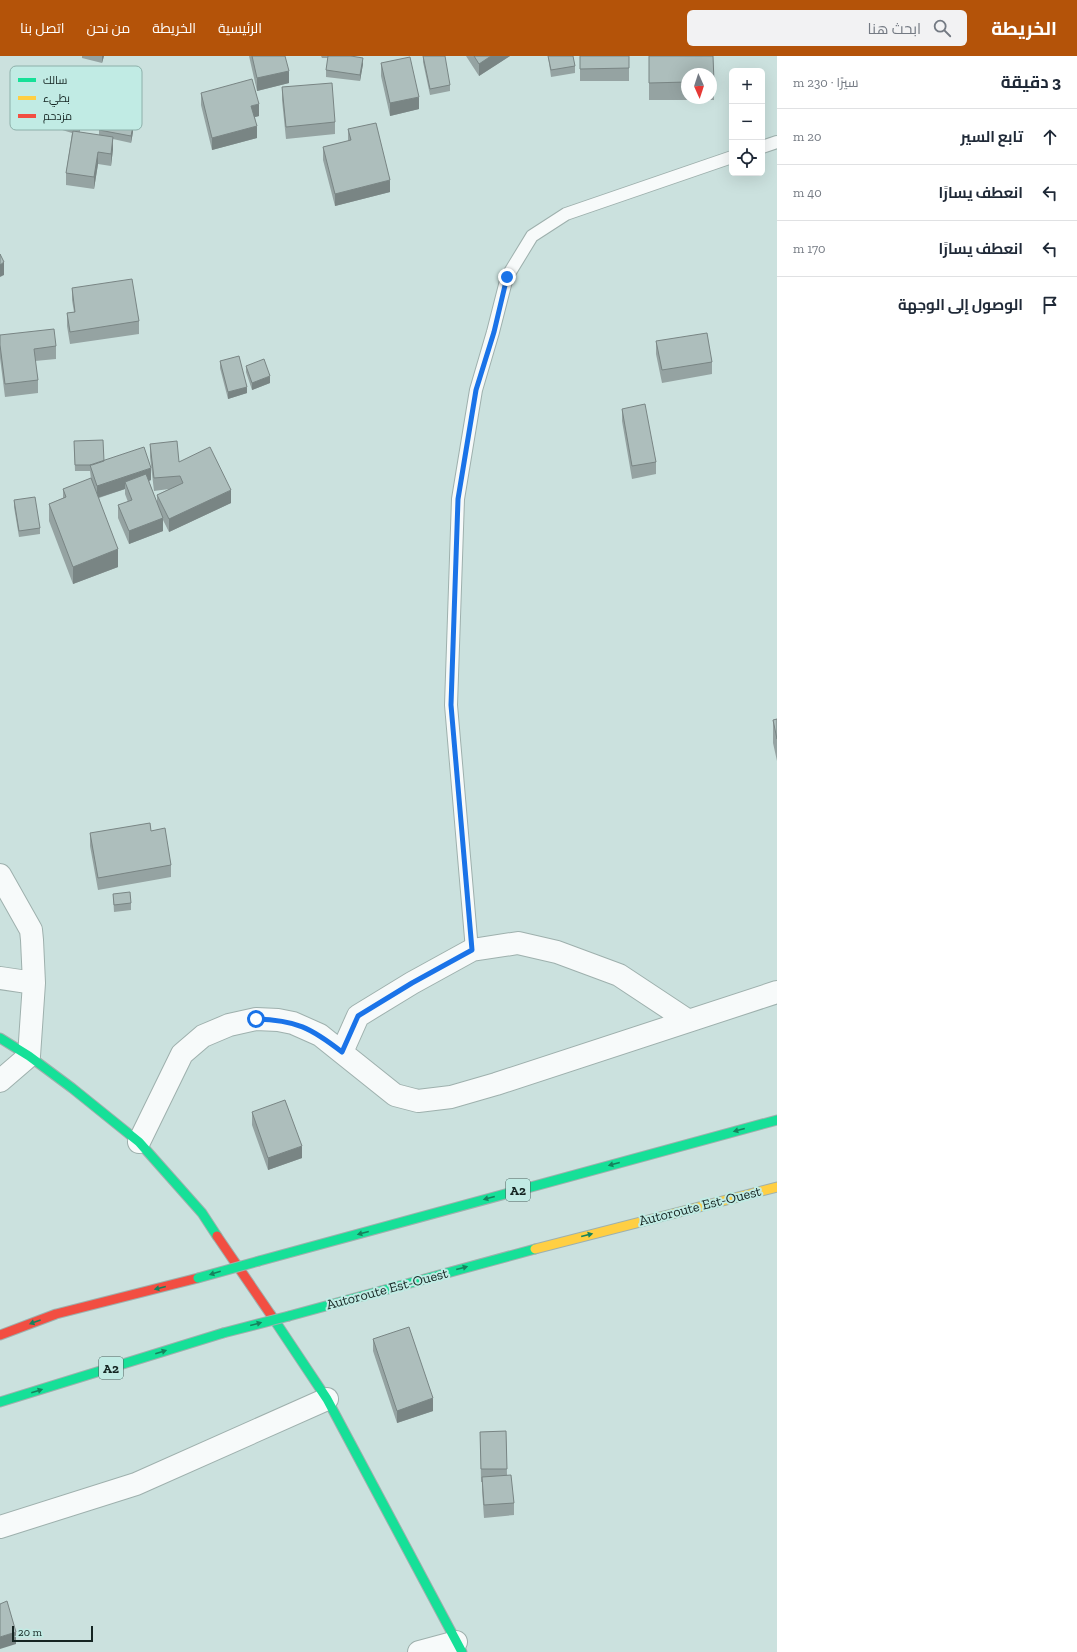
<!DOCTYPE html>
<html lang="ar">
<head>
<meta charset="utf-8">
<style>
  body { margin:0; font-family:"Zilla Slab",Cairo,serif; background:#f2f2f3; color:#1f2937; direction:rtl }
  .controls { position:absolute; right:12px; top:12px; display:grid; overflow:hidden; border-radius:6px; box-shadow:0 4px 16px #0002 }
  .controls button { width:36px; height:36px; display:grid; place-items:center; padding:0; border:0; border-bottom:1px solid #e0e1e3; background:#fff; color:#1f2937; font:20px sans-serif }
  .compass { position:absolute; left:681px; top:12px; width:36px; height:36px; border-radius:50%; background:#fff; box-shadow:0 4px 16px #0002; rotate:177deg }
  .scale { position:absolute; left:12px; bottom:10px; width:81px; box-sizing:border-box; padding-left:4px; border:2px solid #152522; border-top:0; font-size:11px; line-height:14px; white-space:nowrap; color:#152522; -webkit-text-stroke:3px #c1ebe4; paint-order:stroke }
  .stop { position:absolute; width:12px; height:12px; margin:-9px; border:3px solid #1a73e8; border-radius:50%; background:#fff }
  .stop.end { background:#1a73e8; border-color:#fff; box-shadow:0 1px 4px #0008 }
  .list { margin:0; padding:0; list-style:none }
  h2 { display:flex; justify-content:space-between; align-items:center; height:52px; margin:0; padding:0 16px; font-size:17px }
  h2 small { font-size:13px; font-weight:400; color:#747a83 }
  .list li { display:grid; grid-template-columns:26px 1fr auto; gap:12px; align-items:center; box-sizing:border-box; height:56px; padding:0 16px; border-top:1px solid #e0e1e3 }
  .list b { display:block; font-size:15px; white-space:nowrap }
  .list em { font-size:13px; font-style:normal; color:#747a83 }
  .icon { flex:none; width:22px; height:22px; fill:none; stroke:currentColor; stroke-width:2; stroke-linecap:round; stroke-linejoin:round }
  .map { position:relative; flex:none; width:777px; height:1596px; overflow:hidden; direction:ltr }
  header { display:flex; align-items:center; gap:24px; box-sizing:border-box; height:56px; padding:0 20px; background:#b45309; color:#fff }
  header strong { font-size:19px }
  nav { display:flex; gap:22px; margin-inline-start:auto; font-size:14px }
  .search { width:280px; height:36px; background:#f2f2f3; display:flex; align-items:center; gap:10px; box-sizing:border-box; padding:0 14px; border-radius:6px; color:#747a83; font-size:15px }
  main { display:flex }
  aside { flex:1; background:#fff }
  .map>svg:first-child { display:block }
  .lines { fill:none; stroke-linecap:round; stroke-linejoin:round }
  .lane-casing { stroke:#9eb0ad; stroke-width:14 }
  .street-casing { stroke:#9eb0ad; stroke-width:24 }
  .fast-casing { stroke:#9eb0ad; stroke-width:11 }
  .slow-casing { stroke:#9eb0ad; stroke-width:11 }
  .jam-casing { stroke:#9eb0ad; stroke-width:11 }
  .lane { stroke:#f7fafa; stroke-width:12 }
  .street { stroke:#f7fafa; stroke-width:22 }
  .fast { stroke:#16e098; stroke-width:9 }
  .slow { stroke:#ffcf43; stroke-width:9 }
  .jam { stroke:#f24e42; stroke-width:9 }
  .fast-bridge-casing { stroke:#9eb0ad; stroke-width:11; stroke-linecap:butt }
  .fast-bridge { stroke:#16e098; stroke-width:9 }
  .wall { fill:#95a3a2; fill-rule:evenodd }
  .shaded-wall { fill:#798584 }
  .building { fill:#adbebc; stroke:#798584 }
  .oneway { fill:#16825d }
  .route { stroke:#1a73e8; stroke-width:5 }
  .labels { text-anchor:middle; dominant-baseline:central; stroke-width:4; stroke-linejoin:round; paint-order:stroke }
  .shield { fill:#c1ebe4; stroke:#49605c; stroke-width:1 }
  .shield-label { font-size:13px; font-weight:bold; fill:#152522 }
  .street-label { font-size:14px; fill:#152522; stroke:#c1ebe4 }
  .key { fill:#c1ebe4; stroke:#8db0aa; stroke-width:1 }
  .key-label { font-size:11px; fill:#152522 }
</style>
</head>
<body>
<header>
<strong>الخريطة</strong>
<div class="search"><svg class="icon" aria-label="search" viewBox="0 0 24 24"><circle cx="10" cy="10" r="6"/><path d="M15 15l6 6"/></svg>ابحث هنا</div>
<nav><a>الرئيسية</a><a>الخريطة</a><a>من نحن</a><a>اتصل بنا</a></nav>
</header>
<main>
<aside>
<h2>3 دقيقة<small>سيرًا · 230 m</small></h2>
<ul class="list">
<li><svg class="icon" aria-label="ahead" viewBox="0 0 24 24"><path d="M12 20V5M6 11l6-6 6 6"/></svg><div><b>تابع السير</b></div><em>20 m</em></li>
<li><svg class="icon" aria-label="left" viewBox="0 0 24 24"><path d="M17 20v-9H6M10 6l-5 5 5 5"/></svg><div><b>انعطف يسارًا</b></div><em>40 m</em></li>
<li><svg class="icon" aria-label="left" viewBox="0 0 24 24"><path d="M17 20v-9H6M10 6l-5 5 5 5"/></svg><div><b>انعطف يسارًا</b></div><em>170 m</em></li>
<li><svg class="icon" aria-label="arrive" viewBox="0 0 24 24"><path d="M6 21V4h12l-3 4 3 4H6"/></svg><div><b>الوصول إلى الوجهة</b></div></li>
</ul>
</aside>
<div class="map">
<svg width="777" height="1596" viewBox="0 0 777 1596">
  <rect width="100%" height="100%" fill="#cbe1de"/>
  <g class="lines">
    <g class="lane-casing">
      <path id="lane" d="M762 91 777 86
        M472 894 451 649 458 443 476 334 493 276 507 221 532 180 566 158 732 101"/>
    </g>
    <g class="street-casing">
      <path id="street" d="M0 819 31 874 32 884 34 927 29 1000 0 1025
        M0 922 34 927
        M342 996 358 960 412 927 472 894 518 887 557 896 619 919 687 964
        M139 1086 182 998 203 980 229 969 256 963 278 964 293 967 320 979 395 1039 418 1045 451 1041 496 1028 777 936
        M0 1471 136 1428 327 1343
        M419 1596 456 1586"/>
    </g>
    <g class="fast-casing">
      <path id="fast" d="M0 982 29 1000 72 1032 139 1086 202 1157 217 1180
        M259 1205 777 1064
        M271 1259 327 1343 462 1596
        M289 1260 535 1193
        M0 1346 223 1277"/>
    </g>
    <g class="slow-casing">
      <path id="slow" d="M535 1193 777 1131"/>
    </g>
    <g class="jam-casing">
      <path id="jam" d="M217 1180 271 1259
        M0 1279 56 1258 198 1222"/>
    </g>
    <use href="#lane" class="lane"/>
    <use href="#street" class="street"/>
    <use href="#fast" class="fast"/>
    <use href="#slow" class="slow"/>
    <use href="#jam" class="jam"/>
    <g class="fast-bridge-casing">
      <path id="fast-bridge" d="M198 1222 259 1205
        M223 1277 289 1260"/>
    </g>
    <use href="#fast-bridge" class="fast-bridge"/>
  </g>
  <path class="wall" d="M82 0H104L102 7 82 2Z
    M249 0H285L289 27 257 35Z
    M321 0H351L363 8 360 25 326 21V14L328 2H322Z
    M423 0 450 29V35L430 39 423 6Z
    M466 0H510L479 20Z
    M548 0H573L575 10V17L551 21Z
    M580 0H629V25H580Z
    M649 0H713L714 44H649ZM687 18H711V42H687Z
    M381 7 419 53 390 60 381 20Z
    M282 31 335 66V78L286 83 282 44Z
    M201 37 259 60 255 61 257 82 212 94 201 49Z
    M89 43 84 63 82 62V65L79 76 99 79V74L101 65H99V59L128 52 123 67 133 76 131 87 113 83V93L111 110 98 108 94 133 66 129V117L72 77 59 73V67L65 54V51Z
    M348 73 390 136 335 150 323 104V91L348 85Z
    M72 232 139 265V278L70 288 67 270V257L74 256 72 244Z
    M0 279 56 290V303L35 305 38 324V337L5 341 0 302Z
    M656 285 712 306V318L662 327 656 298Z
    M220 305 247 337 228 343 220 312Z
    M246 310 270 327 252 334 246 316Z
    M622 353 656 406V418L632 423 622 365Z
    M74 385 104 405 151 424 149 425 157 447V439L169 433 154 435 150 401V388L179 406 231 447 169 476 163 464V475L129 488 118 462V449L128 446 125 438V433L99 442 118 511 73 528 49 465V448L63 442V433L91 423 90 415H75Z
    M14 444 40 472V478L19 481 14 451Z
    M777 663V705L773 687V664Z
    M151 775 171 809V821L98 834 90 790V777Z
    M113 838 131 847V854L114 856Z
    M252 1056 302 1102 268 1114 252 1069Z
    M373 1283 433 1355 397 1367 373 1295Z
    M506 1375 507 1419 514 1447V1459L484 1462 482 1434V1426H481L480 1376Z"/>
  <path class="shaded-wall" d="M102 0H104L102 7Z
    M491 0H510L479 20V8Z
    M363 2V8L360 25V19Z
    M289 15V27L257 35V22Z
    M89 37V43L84 63V56Z
    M419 41V53L390 60V47Z
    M128 46V52L122 72V66Z
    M259 48V60L251 62V50Z
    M82 59V65L79 78V72Z
    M133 70V76L131 87V80Z
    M257 70V82L212 94V82Z
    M113 81V93L111 110V98Z
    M98 96V108L94 133V121Z
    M390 124V136L335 150V138Z
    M4 206V219L0 221V209Z
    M270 320V327L252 334V327Z
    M247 331V337L228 343V336Z
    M151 412V424L128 432 125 426V433L97 442V430Z
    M231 434V447L169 476V463Z
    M163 462V475L129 488V475Z
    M118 493V511L73 528V511Z
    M302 1090V1102L268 1114V1102Z
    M433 1342V1355L397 1367V1355Z
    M16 1576V1588L0 1593V1581Z"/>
  <path class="building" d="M252 0H285L289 15 257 22Z
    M328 0H351L363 2 360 19 326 14Z
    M423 0H445L450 29 430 33Z
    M474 0H491L479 8Z
    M548 0H573L575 10 551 14Z
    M580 0H629V12L580 13Z
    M649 0H713L714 26H711V18H687V26L649 27Z
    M410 1 419 41 390 47 381 7Z
    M252 23 259 48 251 50 257 70 212 82 201 37Z
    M332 27 335 66 286 71 282 31Z
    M101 63 133 70 131 80 99 74Z
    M376 67 390 124 335 138 323 91 351 84 348 73Z
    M73 75 113 81 111 98 98 96 94 121 66 117Z
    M0 198 4 206 0 209Z
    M132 223 139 265 70 276 67 257 75 256 72 232Z
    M54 273 56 290 34 293 38 324 5 328 0 289V279Z
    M707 277 712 306 662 314 656 285Z
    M239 300 247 331 228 336 220 305Z
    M264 303 270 320 252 327 246 310Z
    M645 348 656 406 632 410 622 353Z
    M103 384 104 405 92 409H75L74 385Z
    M177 385 179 406 210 391 231 434 169 463 157 439 183 427 180 420 154 422 150 388Z
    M144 391 151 412 97 430 90 409Z
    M146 418 163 462 129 475 118 449 132 444 125 426Z
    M91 422 118 493 73 511 49 448 66 441 63 433Z
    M35 441 40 472 19 475 14 444Z
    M777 663V683L773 664Z
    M150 767 151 775 165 772 171 809 98 822 90 777Z
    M130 836 131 847 114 849 113 838Z
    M285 1044 302 1090 268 1102 252 1056Z
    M409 1271 433 1342 397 1355 373 1283Z
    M506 1375 507 1413H481L480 1376Z
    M511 1419 514 1447 484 1449 482 1421Z
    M7 1545 16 1576 0 1581V1548Z"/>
  <defs><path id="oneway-solid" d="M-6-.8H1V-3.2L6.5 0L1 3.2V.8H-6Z"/></defs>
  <g class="oneway">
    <use href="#oneway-solid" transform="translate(739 1074) rotate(165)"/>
    <use href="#oneway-solid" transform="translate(614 1108) rotate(165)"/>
    <use href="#oneway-solid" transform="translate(489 1142) rotate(165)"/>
    <use href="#oneway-solid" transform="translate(363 1177) rotate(165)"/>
    <use href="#oneway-solid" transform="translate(587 1179) rotate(-14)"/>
    <use href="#oneway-solid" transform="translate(462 1212) rotate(-15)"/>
    <use href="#oneway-solid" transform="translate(215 1217) rotate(163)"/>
    <use href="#oneway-solid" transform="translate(160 1232) rotate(166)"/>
    <use href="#oneway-solid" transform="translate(35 1266) rotate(160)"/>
    <use href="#oneway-solid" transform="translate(256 1268) rotate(-15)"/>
    <use href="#oneway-solid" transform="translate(161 1296) rotate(-17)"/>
    <use href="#oneway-solid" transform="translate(37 1335) rotate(-17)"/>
  </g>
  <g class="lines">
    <path class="route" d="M256 963C296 964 311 972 342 996L358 960 412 927 472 894 451 649 458 443 476 334 494 276 507 221"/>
  </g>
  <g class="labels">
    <g class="shield">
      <rect x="506" y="1123" width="24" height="22" rx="3"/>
      <rect x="99" y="1301" width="24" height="22" rx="3"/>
    </g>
    <g class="shield-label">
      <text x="518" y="1134">A2</text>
      <text x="111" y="1312">A2</text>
    </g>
    <g class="street-label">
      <text transform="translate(700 1150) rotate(-14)">Autoroute Est-Ouest</text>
      <text transform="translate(387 1233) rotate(-15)">Autoroute Est-Ouest</text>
    </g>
  </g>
  <rect x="10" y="10" width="132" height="64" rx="6" class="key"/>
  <rect x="18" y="22" width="18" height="4" fill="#16e098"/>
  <rect x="18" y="40" width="18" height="4" fill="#ffcf43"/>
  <rect x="18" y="58" width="18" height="4" fill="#f24e42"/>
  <g class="key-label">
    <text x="43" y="28">سالك</text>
    <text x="43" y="46">بطيء</text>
    <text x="43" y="64">مزدحم</text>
  </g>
</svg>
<div class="controls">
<button>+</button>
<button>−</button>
<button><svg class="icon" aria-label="locate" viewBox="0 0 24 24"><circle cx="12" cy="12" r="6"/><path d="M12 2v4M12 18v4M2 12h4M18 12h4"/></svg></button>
</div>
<svg class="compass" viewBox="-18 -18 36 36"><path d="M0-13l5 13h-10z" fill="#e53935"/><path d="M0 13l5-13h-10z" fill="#747a83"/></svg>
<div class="scale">20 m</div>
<div class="stop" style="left:256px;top:963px"></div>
<div class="stop end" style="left:507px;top:221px"></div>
</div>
</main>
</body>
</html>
